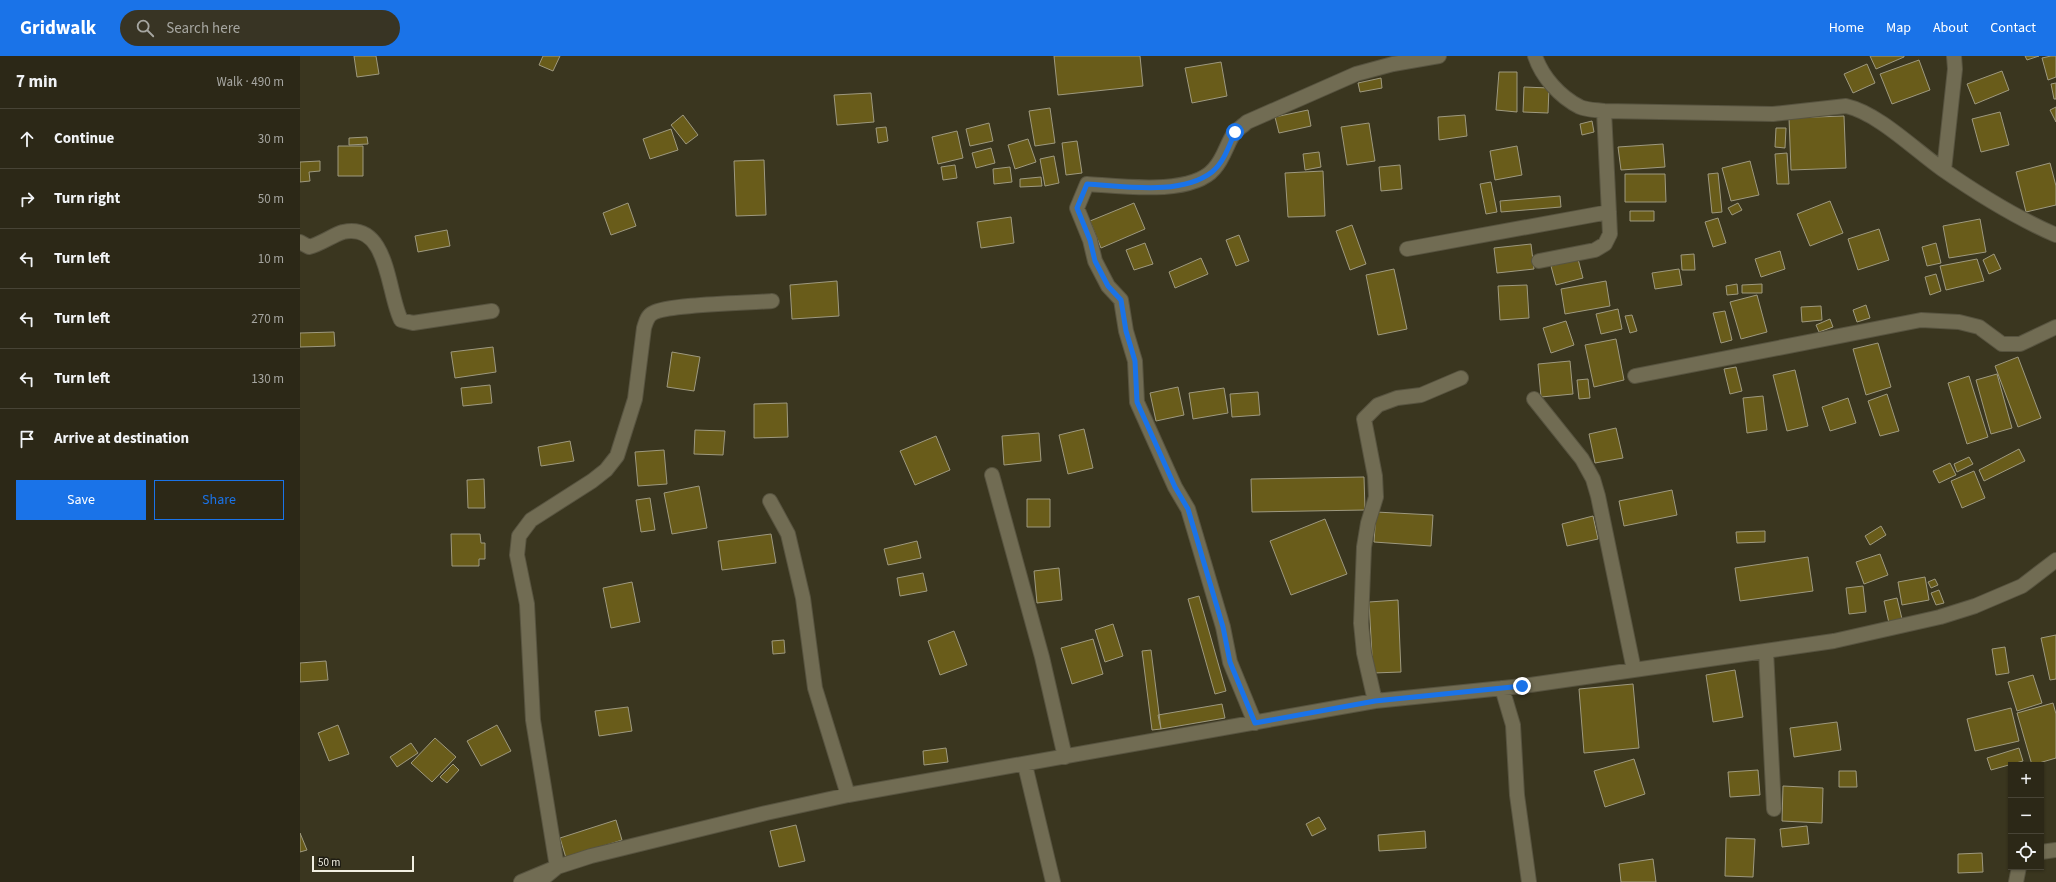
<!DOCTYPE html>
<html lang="en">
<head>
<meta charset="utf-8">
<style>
  body { margin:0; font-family:"Source Sans 3",sans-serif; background:#383424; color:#f1f3f6 }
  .controls { position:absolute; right:12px; bottom:12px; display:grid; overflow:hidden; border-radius:0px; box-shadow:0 1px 3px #0004 }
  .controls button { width:36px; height:36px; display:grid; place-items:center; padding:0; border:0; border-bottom:1px solid #484436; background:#2c2817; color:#f1f3f6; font:20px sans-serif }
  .scale { position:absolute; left:12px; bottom:10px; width:102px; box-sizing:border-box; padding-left:4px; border:2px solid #f1efe1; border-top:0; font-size:11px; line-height:14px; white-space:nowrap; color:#f1efe1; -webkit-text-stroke:3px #1f1d13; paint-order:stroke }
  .stop { position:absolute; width:12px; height:12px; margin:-9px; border:3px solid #1a73e8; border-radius:50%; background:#fff }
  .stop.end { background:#1a73e8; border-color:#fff; box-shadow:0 1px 4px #0008 }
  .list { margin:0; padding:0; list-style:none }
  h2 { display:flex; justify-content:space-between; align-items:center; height:52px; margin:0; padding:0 16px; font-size:17px }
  h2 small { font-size:13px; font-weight:400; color:#a6a6a1 }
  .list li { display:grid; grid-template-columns:26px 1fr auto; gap:12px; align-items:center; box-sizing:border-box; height:60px; padding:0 16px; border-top:1px solid #484436 }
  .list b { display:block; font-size:15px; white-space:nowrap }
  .list em { font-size:13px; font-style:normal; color:#a6a6a1 }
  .actions { display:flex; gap:8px; padding:12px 16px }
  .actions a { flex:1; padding:9px 0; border:1px solid #1a73e8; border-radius:0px; text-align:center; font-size:14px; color:#1a73e8 }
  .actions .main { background:#1a73e8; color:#fff }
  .icon { flex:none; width:22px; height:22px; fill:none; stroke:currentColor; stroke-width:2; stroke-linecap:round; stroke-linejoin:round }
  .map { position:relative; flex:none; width:1756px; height:826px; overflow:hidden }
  header { display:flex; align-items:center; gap:24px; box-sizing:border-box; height:56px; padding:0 20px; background:#1a73e8; color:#fff }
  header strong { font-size:19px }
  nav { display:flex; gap:22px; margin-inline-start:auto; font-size:14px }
  .search { width:280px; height:36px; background:#383424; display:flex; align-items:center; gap:10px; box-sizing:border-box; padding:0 14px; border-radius:22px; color:#a6a6a1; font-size:15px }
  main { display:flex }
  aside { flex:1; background:#2c2817 }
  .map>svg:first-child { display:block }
  .building { fill:#695c1a; stroke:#9e997f }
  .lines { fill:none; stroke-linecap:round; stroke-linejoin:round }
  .minor-casing { stroke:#585440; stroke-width:16 }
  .minor { stroke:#716c53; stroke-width:14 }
  .route { stroke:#1a73e8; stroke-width:5 }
</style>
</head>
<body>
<header>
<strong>Gridwalk</strong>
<div class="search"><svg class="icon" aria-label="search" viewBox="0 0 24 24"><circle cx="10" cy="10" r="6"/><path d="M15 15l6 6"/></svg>Search here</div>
<nav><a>Home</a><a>Map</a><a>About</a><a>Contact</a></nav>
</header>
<main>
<aside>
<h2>7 min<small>Walk · 490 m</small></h2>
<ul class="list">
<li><svg class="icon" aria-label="ahead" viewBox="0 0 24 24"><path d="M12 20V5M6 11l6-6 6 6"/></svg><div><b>Continue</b></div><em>30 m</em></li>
<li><svg class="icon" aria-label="right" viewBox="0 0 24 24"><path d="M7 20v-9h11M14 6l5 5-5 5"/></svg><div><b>Turn right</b></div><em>50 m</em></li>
<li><svg class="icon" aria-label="left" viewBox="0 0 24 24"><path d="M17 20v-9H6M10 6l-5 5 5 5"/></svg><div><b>Turn left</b></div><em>10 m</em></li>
<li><svg class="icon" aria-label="left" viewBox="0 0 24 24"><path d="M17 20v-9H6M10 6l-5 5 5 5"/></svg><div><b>Turn left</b></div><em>270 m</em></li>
<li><svg class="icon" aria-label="left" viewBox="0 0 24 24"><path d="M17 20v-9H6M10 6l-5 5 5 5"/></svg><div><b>Turn left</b></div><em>130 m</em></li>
<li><svg class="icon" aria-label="arrive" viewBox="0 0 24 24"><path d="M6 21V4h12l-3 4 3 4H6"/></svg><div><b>Arrive at destination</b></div></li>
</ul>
<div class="actions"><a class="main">Save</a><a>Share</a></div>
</aside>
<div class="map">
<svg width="1756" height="826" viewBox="0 0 1756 826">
  <rect width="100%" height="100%" fill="#3a361f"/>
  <path class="building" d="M54 0H76L79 18 57 21Z
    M243 0H260L253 15 239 9Z
    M754 0H840L843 30 758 39Z
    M1570 0H1604V1L1576 13Z
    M1725 0H1739L1727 4Z
    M1751 0H1756V21L1748 24 1742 2Z
    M1619 4 1630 34 1592 48 1580 18Z
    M921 6 927 40 892 47 885 12Z
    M1567 8 1575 27 1553 37 1544 18Z
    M1702 15 1709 34 1675 48 1667 28Z
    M1199 16H1217V56L1196 54Z
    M1081 22 1082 32 1060 36 1058 27Z
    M1756 27V43H1754L1751 28Z
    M1224 31 1249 32 1248 57 1223 56Z
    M571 37 574 66 537 69 534 39Z
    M1756 51V66L1750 54Z
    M750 52 755 87 735 90 729 55Z
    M1008 54 1011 70 979 77 975 61Z
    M1700 56 1709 89 1681 96 1672 63Z
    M383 59 398 79 386 88 371 69Z
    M1165 59 1167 80 1139 84 1138 61Z
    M1544 60 1546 112 1491 114 1489 62Z
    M1292 65 1294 76 1282 79 1280 68Z
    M689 67 693 85 670 90 666 73Z
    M1069 67 1075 105 1047 109 1041 71Z
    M586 71 588 85 578 87 576 72Z
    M1476 72H1486L1485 92 1475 91Z
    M371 73 378 94 350 103 343 83Z
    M657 75 663 102 638 108 632 81Z
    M67 81 68 88 49 89V82Z
    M728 83 736 106 715 113 708 89Z
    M777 85 782 117 766 119 762 87Z
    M1363 88 1365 111 1321 114 1318 91Z
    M38 90H63V120H38Z
    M1217 90 1222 119 1195 124 1190 95Z
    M691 92 695 107 676 112 672 97Z
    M1019 96 1021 111 1005 114 1003 98Z
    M1487 97 1489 128H1477L1475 98Z
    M754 100 759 127 745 130 740 103Z
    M464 104 466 159 436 160 434 105Z
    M20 105V115L9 116 10 125 0 126V106Z
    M1450 105 1459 139 1431 145 1422 112Z
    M1750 107 1756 130V149L1726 156 1716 116Z
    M655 109 657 122 643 124 641 111Z
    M1100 109 1102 133 1081 135 1079 111Z
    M710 111 712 126 694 128 693 113Z
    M1023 115 1025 160 988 161 985 117Z
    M1418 117 1422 156 1412 157 1408 118Z
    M1325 118H1365L1366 146H1325Z
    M741 121 742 130 720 131V123Z
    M1191 126 1197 156 1186 158 1180 128Z
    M1260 140 1261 151 1201 156 1200 145Z
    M1530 145 1543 177 1510 190 1497 158Z
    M328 147 336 170 311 179 303 157Z
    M834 147 845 173 801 192 790 165Z
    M1438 147 1442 154 1432 159 1428 152Z
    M1330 155H1354V165H1330Z
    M711 161 714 187 681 192 677 166Z
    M1418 162 1426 187 1413 191 1405 166Z
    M1680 163 1686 196 1649 202 1643 170Z
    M1052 169 1066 208 1050 214 1036 175Z
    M1579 173 1589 204 1558 214 1548 183Z
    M147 174 150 190 118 196 115 180Z
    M939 179 949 205 936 210 926 184Z
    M845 187 853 208 834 214 826 194Z
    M1636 187 1641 207 1627 210 1622 191Z
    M1231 188 1234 213 1197 217 1194 192Z
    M1480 195 1485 213 1461 221 1455 203Z
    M1394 198 1395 214H1382L1381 199Z
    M1694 198 1701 213 1689 218 1683 204Z
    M901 202 908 218 875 232 869 216Z
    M1278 203 1283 222 1256 229 1251 210Z
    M1677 203 1684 225 1646 234 1640 210Z
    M1094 213 1107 273 1078 279 1066 219Z
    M1379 213 1382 229 1355 233 1352 217Z
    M1636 218 1641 235 1630 239 1625 221Z
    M537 225 539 260 492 263 490 229Z
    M1306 225 1310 250 1265 258 1261 233Z
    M1437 228 1438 238 1427 239 1426 230Z
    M1462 228V237H1442V229Z
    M1227 229 1229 262 1200 264 1198 230Z
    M1457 239 1467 276 1441 283 1430 246Z
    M1566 249 1570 262 1557 266 1553 254Z
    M1521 250 1522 264 1502 266 1501 251Z
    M1318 253 1322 273 1301 278 1296 258Z
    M1425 255 1432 284 1421 287 1413 257Z
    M1332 259 1337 275 1330 277 1325 260Z
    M1530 263 1533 271 1519 276 1516 269Z
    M1266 265 1274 289 1251 297 1243 272Z
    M34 276 35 290 0 291V277Z
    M1316 283 1324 324 1294 331 1285 289Z
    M1578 287 1591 331 1566 339 1553 293Z
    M193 291 196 316 155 322 151 296Z
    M372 296 400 301 394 335 367 331Z
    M1718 301 1741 362 1718 371 1695 310Z
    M1270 305 1273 338 1241 341 1238 308Z
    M1436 311 1442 335 1430 338 1424 313Z
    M1495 314 1508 370 1487 375 1473 319Z
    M1697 318 1712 372 1691 378 1676 324Z
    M1669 320 1688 381 1667 388 1648 327Z
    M1288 323 1290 342 1279 343 1277 324Z
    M190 329 192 347 163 350 161 332Z
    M878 331 884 359 856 365 850 337Z
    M924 332 928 357 893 363 889 337Z
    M958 336 960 359 932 361 930 338Z
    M1587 338 1599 375 1580 380 1568 345Z
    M1463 340 1467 374 1447 377 1443 342Z
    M1548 342 1556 367 1530 375 1522 351Z
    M487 347 488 381 454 382V348Z
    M1316 372 1323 402 1295 407 1289 378Z
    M784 373 793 412 768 418 759 379Z
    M395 374 425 375 423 399 394 398Z
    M739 377 741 405 704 409 702 380Z
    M636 380 650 414 615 429 600 395Z
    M270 385 274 405 241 410 238 391Z
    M1719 393 1725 405 1684 425 1679 414Z
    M364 394 367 428 338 430 335 396Z
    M1669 401 1673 408 1657 416 1654 408Z
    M1650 407 1656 419 1639 427 1633 415Z
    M1674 415 1685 442 1662 452 1651 425Z
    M1064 421 1065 454 952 456 951 423Z
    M184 423 185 452H168L167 424Z
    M399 430 407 472 372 478 364 437Z
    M1372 434 1377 459 1324 470 1319 445Z
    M350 442 355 474 341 476 336 444Z
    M727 443H750V471H727Z
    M1076 456 1133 459 1131 490 1074 486Z
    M1293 460 1298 483 1267 490 1262 468Z
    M1025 463 1047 518 991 539 970 485Z
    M1581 470 1586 479 1570 489 1565 480Z
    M1465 475V486L1437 487 1436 476Z
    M151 478H180L181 487H185V503H179V510H152Z
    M471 478 476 507 422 514 418 485Z
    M617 485 621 502 588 509 584 493Z
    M1580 498 1588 519 1564 528 1556 506Z
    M1508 501 1513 535 1440 545 1435 512Z
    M759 512 762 544 737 547 734 515Z
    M623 517 627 535 600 540 597 522Z
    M1625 521 1629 544 1602 549 1598 526Z
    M1635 523 1638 529 1631 532 1628 526Z
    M332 526 340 566 311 572 303 532Z
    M1563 530 1566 556 1549 558 1546 532Z
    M1639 534 1644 547 1636 549 1631 537Z
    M899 540 926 635 915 638 888 543Z
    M1597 542 1602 563 1589 567 1584 545Z
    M1098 544 1101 616 1073 617 1069 546Z
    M813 568 823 600 805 606 795 574Z
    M654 575 667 609 640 619 628 585Z
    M1756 579V623L1750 624 1741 582Z
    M793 583 803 618 772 628 761 592Z
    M484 584 485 597 473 598 472 585Z
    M1705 591 1709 617 1696 619 1692 593Z
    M851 594 861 673 852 674 842 595Z
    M26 605 28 624 0 626V607Z
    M1435 614 1443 661 1413 666 1406 619Z
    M1733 619 1742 647 1717 655 1708 626Z
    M1333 628 1339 692 1284 697 1279 633Z
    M1753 647 1756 658V702L1732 709 1717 657Z
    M922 648 925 662 861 673 858 659Z
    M328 651 332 675 299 680 295 655Z
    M1711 652 1719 685 1675 695 1667 663Z
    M1537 666 1541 694 1494 701 1490 672Z
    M38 669 49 698 29 705 18 677Z
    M197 669 211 695 181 710 167 685Z
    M135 682 156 701 132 726 111 707Z
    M111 687 118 697 97 711 90 701Z
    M646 692 648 706 624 709 623 695Z
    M1719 692 1723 705 1691 714 1687 702Z
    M1334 703 1345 738 1305 751 1294 715Z
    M153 708 159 714 147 727 140 721Z
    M1458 714 1460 739 1430 741 1428 716Z
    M1539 715H1556L1557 731H1539Z
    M1483 730 1523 732 1522 767 1482 765Z
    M1019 761 1026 773 1012 780 1006 768Z
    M316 764 322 784 266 802 260 782Z
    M496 769 505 805 479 811 470 775Z
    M1507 770 1509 788 1482 791 1480 773Z
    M1125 775 1126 792 1079 795 1078 779Z
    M0 777 7 794 0 796Z
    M1426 782 1455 783 1453 821 1425 820Z
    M1682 797 1683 816 1658 817V798Z
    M1353 803 1356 826H1321L1319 808Z"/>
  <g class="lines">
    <g class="minor-casing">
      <path id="minor" d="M1235 0C1242 21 1260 41 1280 51 1287 54 1297 54 1304 55L1473 58 1546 50C1578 57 1615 94 1642 113 1675 136 1719 163 1756 179
        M1644 114 1655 13 1654 0
        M0 186 9 191C21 188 33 179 43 176 89 166 87 236 101 264L113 267 192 255
        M1107 193 1309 156
        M1239 205 1295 194 1305 188 1310 178 1304 55
        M1335 320 1621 264 1659 266 1679 271 1702 288H1720L1756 271
        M1234 343 1282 403 1293 423 1298 440 1334 614
        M692 419 742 601 765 701
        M470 445 488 478 503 542 515 632 548 739
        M1466 595 1474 753
        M1202 632 1213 669 1217 739 1229 826
        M1075 645 1064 597 1061 567 1064 491 1068 467 1076 441 1075 420 1064 363 1078 349 1097 342 1121 339 1161 322
        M955 667 930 606 923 571 888 453 875 431 837 346 835 305 826 275 821 244 808 230 795 205 790 184 777 152 787 128C820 130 891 140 914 113 925 101 927 86 935 76 938 73 944 69 947 66L1056 18 1093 8 1139 0
        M725 709 753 826
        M1741 796 1756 794
        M221 826 257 811 233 664 227 548 217 499 219 480 231 464 292 425 306 414 317 400 335 343 344 272C346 266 347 260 353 257 368 248 450 247 472 245
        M239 826 257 811 291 800 466 757 548 739 1075 645 1223 630 1534 585 1640 561 1675 550 1722 530 1756 504
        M1716 826 1719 811"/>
    </g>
    <use href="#minor" class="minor"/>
  </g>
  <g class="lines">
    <path class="route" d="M935 76C929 90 924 106 912 116 881 140 824 130 787 128L777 152 790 184 795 205 808 230 821 244 826 275 835 305 837 346 875 431 888 453 923 571 930 606 955 667 1075 645 1222 630"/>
  </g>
</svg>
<div class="controls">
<button>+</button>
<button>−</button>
<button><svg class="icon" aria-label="locate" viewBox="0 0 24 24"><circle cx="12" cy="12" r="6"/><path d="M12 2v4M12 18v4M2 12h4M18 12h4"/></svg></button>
</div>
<div class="scale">50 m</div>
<div class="stop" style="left:935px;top:76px"></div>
<div class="stop end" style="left:1222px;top:630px"></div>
</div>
</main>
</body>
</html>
